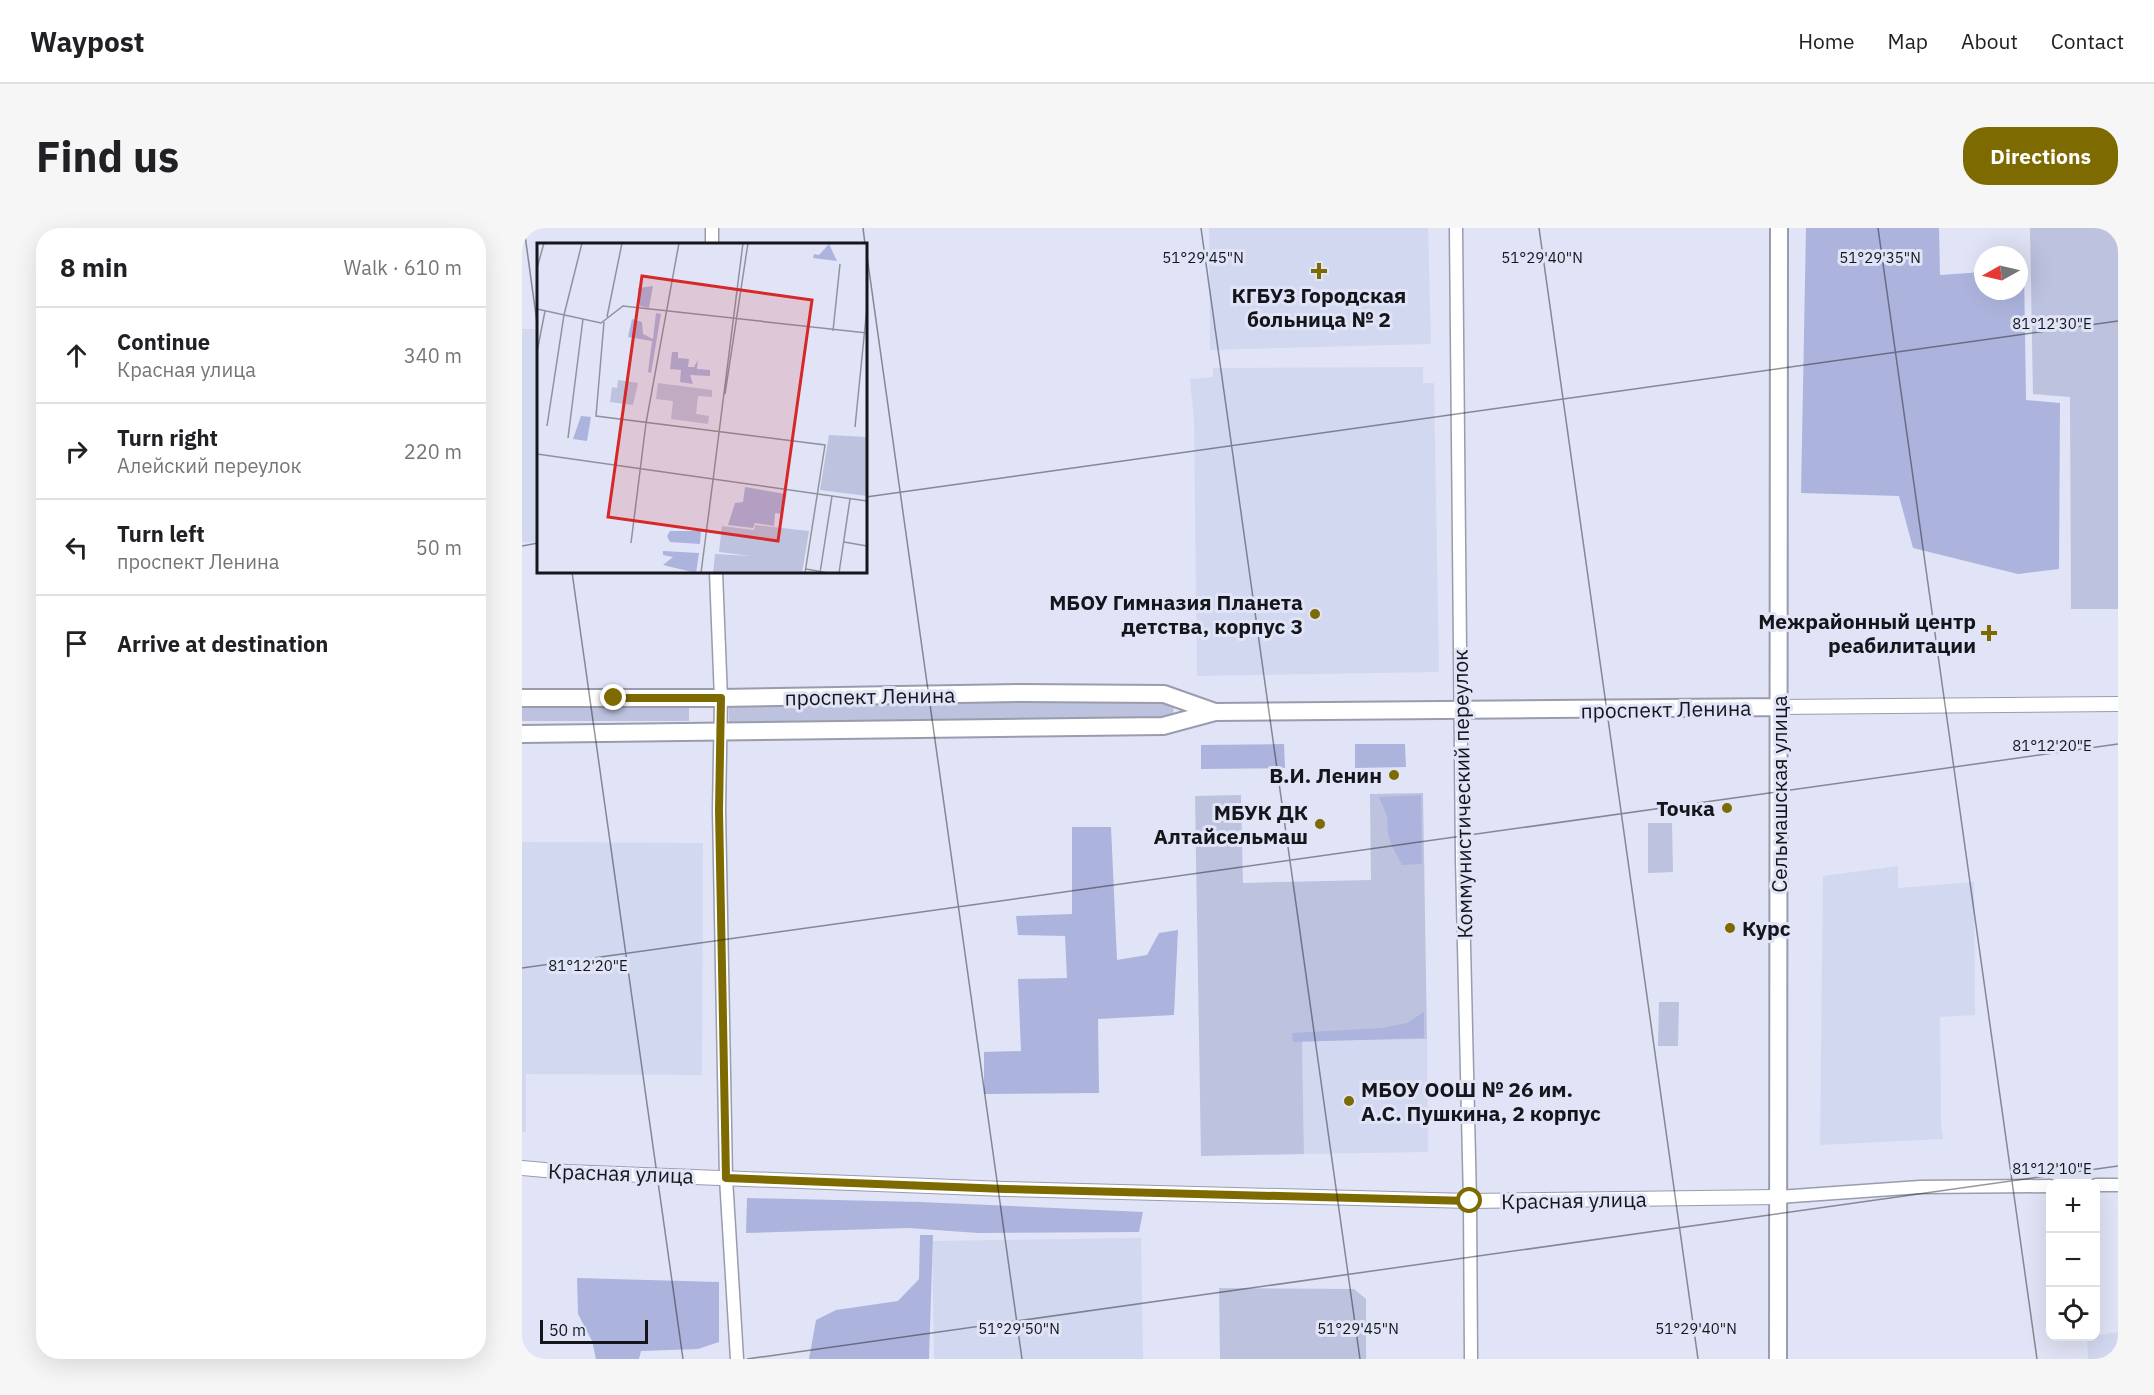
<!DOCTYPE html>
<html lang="en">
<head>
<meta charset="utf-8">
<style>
  body { margin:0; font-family:"IBM Plex Sans",sans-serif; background:#f6f6f6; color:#202124 }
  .controls { position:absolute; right:18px; bottom:18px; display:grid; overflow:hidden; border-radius:12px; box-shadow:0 6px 24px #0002 }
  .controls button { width:54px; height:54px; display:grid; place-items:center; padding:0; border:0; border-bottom:2px solid #e0e0e0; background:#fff; color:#202124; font:30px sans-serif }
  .compass { position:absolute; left:1452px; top:18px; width:54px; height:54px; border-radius:50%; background:#fff; box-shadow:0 6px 24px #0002; rotate:262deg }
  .scale { position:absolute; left:18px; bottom:15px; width:108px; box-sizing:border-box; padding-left:6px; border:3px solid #15161c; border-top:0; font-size:16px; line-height:21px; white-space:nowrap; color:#15161c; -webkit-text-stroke:4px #e0e4f6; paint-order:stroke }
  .stop { position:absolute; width:18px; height:18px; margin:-14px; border:4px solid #7d6a01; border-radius:50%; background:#fff }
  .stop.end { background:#7d6a01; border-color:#fff; box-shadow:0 2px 6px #0008 }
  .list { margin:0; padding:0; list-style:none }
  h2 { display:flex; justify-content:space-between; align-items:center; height:78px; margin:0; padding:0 24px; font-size:26px }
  h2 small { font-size:20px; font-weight:400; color:#757577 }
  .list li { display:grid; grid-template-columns:39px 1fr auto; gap:18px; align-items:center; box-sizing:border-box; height:96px; padding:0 24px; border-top:2px solid #e0e0e0 }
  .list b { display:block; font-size:22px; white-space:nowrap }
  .list p { margin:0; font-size:20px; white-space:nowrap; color:#757577 }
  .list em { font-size:20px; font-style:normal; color:#757577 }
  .icon { flex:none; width:33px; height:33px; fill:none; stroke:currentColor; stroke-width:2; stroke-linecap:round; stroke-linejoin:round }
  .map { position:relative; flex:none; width:1596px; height:1131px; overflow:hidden; border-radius:24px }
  header { display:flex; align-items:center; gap:36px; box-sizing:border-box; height:84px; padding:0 30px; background:#fff; border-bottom:2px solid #e0e0e0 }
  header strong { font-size:28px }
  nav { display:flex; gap:33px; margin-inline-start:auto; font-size:21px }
  .intro { display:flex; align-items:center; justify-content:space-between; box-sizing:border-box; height:144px; padding:0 36px }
  h1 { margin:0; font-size:42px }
  .button { padding:15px 27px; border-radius:24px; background:#7d6a01; color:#fff; font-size:21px; font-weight:700 }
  main { display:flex; gap:36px; padding:0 36px }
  aside { flex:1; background:#fff; border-radius:24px; box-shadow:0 6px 24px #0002 }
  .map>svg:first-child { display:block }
  .built { fill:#d3d8f1 }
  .green { fill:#bdc2de }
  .forest { fill:#acb4dd }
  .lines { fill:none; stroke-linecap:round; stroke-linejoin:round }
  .minor-casing { stroke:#999cad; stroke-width:15 }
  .tertiary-casing { stroke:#999cad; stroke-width:16 }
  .secondary-casing { stroke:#999cad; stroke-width:20 }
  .minor { stroke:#fff; stroke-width:12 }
  .tertiary { stroke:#fff; stroke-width:14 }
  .secondary { stroke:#fff; stroke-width:16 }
  .route { stroke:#7d6a01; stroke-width:8 }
  .ticks { fill:none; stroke:#15161c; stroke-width:1.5; stroke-opacity:0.45 }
  .poi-dot { fill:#7d6a01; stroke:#e0e4f6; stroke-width:2 }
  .labels { text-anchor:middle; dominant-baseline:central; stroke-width:6; stroke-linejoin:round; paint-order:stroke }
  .poi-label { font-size:21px; font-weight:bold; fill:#15161c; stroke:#e0e4f6; text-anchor:end }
  .street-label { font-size:21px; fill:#15161c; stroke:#e0e4f6 }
  .inset-road { fill:none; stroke:#8f929f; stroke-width:1.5 }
  .view { fill:#d62828; fill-opacity:0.15; stroke:#d62828; stroke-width:3 }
  .inset-edge { fill:none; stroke:#15161c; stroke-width:3 }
  .ticks-label { font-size:15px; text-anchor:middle; fill:#15161c; stroke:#e0e4f6; stroke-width:6; stroke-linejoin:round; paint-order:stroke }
</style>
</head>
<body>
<header>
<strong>Waypost</strong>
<nav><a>Home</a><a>Map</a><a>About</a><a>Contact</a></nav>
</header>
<div class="intro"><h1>Find us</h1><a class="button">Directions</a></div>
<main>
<aside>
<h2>8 min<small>Walk · 610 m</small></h2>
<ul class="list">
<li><svg class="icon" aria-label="ahead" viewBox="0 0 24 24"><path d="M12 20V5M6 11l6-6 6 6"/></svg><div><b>Continue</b><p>Красная улица</p></div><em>340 m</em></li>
<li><svg class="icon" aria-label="right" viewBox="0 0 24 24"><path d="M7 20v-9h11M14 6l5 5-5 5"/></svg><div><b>Turn right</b><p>Алейский переулок</p></div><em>220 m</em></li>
<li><svg class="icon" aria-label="left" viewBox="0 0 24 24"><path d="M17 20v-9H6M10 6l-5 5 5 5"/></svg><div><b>Turn left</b><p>проспект Ленина</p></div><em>50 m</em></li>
<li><svg class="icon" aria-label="arrive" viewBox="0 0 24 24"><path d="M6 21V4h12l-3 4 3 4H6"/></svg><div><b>Arrive at destination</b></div></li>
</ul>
</aside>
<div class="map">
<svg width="1596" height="1131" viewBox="0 0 1596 1131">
  <rect width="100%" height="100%" fill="#e0e4f6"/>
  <path class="built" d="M687 0H906L909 116 688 122Z
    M0 101H16V314H0Z
    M901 139V155H912L917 444 675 448 672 193 668 151 691 149V140Z
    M0 614 181 615 180 847 4 846V904H0Z
    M1376 638V660L1452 654 1453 787 1418 789 1419 896 1421 911 1298 917 1301 648Z
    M905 811 906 924 782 926 780 813Z
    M619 1010 621 1131H412L410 1013Z
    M1596 1104V1131H1566L1565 1109Z"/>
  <path class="green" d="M1508 0H1596V381H1549L1548 169 1511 166Z
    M645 471 652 477 651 487 641 493 207 497V474Z
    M167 474V493H0V476Z
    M901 565 905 811 780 813 782 926 679 928 673 568 719 567 721 655 849 652 848 566Z
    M1126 595H1150L1151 644 1126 645Z
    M1137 774H1157L1156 818H1136Z
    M697 1060 832 1061 844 1071V1131H698Z"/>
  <path class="forest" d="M1284 0H1417L1418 47 1461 44V63H1497V42H1502L1504 172 1538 175 1537 341 1496 346 1391 320 1377 268 1279 265Z
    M762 516 763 540 679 541V517Z
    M833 516H883L884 539 833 540Z
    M899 567 900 636 880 637 870 618 866 606 865 588 857 569Z
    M550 599H589L595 732 625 727 637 705 656 702 652 787 576 791 577 865 462 866V824L499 823 496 751 545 750 543 708 496 707 494 688 550 686Z
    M902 784V810L771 814 770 805 860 800 885 795Z
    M225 970 399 974 621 984 617 1004 456 1005 386 1000 224 1005Z
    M398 1007H411L407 1131H287L294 1092 314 1082 376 1073 397 1051Z
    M55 1050 197 1054V1114L176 1121 119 1123 117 1131H74L70 1113 56 1086Z"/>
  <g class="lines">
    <g class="minor-casing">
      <path id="minor" d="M190 0V16
        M934 0 940 631 948 973 949 1131
        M194 344 199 471 197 582 204 950 215 1131
        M1574 957H1596
        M1256 969 1398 959 1528 958"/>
    </g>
    <g class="tertiary-casing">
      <path id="tertiary" d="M1256 479 1596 476
        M0 940 45 944 483 961 948 973 1256 969"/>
    </g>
    <g class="secondary-casing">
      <path id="secondary" d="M0 470H199L499 465 642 466 693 484
        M0 506 641 498 693 484 1256 479
        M1256 1131 1257 0"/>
    </g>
    <use href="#minor" class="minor"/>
    <use href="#tertiary" class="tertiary"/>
    <use href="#secondary" class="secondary"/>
  </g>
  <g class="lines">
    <path class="route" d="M92 470H199L197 582 204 950 483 961 948 973"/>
  </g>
  <path class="ticks" d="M2 0 16 102M341 0 343 16M679 0 838 1131M1017 0 1176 1131M1356 0 1515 1131M344 21 500 1131M344 269 1596 93M0 318 16 315M50 344 161 1131M0 740 1596 516M225 1131 1596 938"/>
  <g class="poi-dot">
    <path d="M794 34h6v6h6v6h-6v6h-6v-6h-6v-6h6z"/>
    <circle cx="793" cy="386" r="6"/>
    <path d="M1464 396h6v6h6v6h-6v6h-6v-6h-6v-6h6z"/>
    <circle cx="872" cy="547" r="6"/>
    <circle cx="1205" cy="580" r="6"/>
    <circle cx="798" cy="596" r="6"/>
    <circle cx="1208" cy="700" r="6"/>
    <circle cx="827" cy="873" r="6"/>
  </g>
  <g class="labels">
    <g class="poi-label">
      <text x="797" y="67" text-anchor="middle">КГБУЗ Городская<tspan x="797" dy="24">больница № 2</tspan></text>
      <text x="781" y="374">МБОУ Гимназия Планета<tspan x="781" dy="24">детства, корпус 3</tspan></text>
      <text x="1454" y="393">Межрайонный центр<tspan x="1454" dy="24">реабилитации</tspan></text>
      <text x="860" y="547">В.И. Ленин</text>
      <text x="1193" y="580">Точка</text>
      <text x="786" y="584">МБУК ДК<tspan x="786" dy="24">Алтайсельмаш</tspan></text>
      <text x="1220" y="700" text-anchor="start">Курс</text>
      <text x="839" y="861" text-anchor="start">МБОУ ООШ № 26 им.<tspan x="839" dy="24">А.С. Пушкина, 2 корпус</tspan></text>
    </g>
    <g class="street-label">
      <text transform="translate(348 468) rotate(-1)">проспект Ленина</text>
      <text transform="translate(1144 481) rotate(-1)">проспект Ленина</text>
      <text transform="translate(940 566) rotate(-91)">Коммунистический переулок</text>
      <text transform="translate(1257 566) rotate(-90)">Сельмашская улица</text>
      <text transform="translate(99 945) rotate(2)">Красная улица</text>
      <text transform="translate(1052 972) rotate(-1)">Красная улица</text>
    </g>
  </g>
  <g transform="translate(15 15)">
    <rect width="330" height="330" fill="#e0e4f6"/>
    <path d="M81 137 101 140 96 162 73 159 75 144 80 145ZM121 140 175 147V154L161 153 159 171 172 173 171 181 134 176 136 158 119 156ZM292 192 330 194V253L283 247ZM218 282 272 288 265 330H176L178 311 214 313 182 309 185 283 217 287Z" fill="#bdc2de"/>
    <path d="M292 1 300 18 276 15 277 11 282 12ZM116 43 112 65 103 63 101 45ZM119 70 124 71 114 130 111 129 115 98 91 94 95 76 105 79 106 91 116 96ZM135 109H141V115L152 116 151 124H157L161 117 160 126 173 127V133L153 132 156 141 143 139 144 127 133 126ZM44 173 54 174 50 198 36 196ZM208 244 248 251 245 271 238 270 237 283 218 280 216 285 191 282 198 260 206 259ZM133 288H164L163 301 133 299 130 293ZM126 308 162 310 159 330 126 322 136 314 126 312Z" fill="#acb4dd"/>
    <path class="inset-road" d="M0 25 7 0M0 66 64 80 86 63 330 90M70 74 85 0M67 79 59 173 288 202 268 330M296 88 303 21M0 109 8 68M188 151 211 0M10 183 27 72 45 0M318 184 330 64M31 195 46 76M0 211 330 258M176 237 206 0M307 299 330 303M94 300 109 180 142 0M269 326 291 330M164 330 176 237M283 330 295 253M302 330 313 256"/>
    <path class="view" d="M105 33 275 57 241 298 71 274Z"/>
    <rect width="330" height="330" class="inset-edge"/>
  </g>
  <g class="ticks-label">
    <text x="681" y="35">51°29'45"N</text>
    <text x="1020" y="35">51°29'40"N</text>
    <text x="1358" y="35">51°29'35"N</text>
    <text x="1530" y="101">81°12'30"E</text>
    <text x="1530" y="523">81°12'20"E</text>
    <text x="66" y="743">81°12'20"E</text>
    <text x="1530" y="946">81°12'10"E</text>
    <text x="497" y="1106">51°29'50"N</text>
    <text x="836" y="1106">51°29'45"N</text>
    <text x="1174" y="1106">51°29'40"N</text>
  </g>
</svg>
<div class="controls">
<button>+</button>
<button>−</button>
<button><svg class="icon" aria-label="locate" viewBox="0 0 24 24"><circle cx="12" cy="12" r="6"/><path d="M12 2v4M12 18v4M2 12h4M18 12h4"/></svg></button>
</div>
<svg class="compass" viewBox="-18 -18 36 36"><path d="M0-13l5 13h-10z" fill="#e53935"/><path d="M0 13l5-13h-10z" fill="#757577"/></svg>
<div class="scale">50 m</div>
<div class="stop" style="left:948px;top:973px"></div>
<div class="stop end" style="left:92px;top:470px"></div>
</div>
</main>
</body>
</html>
